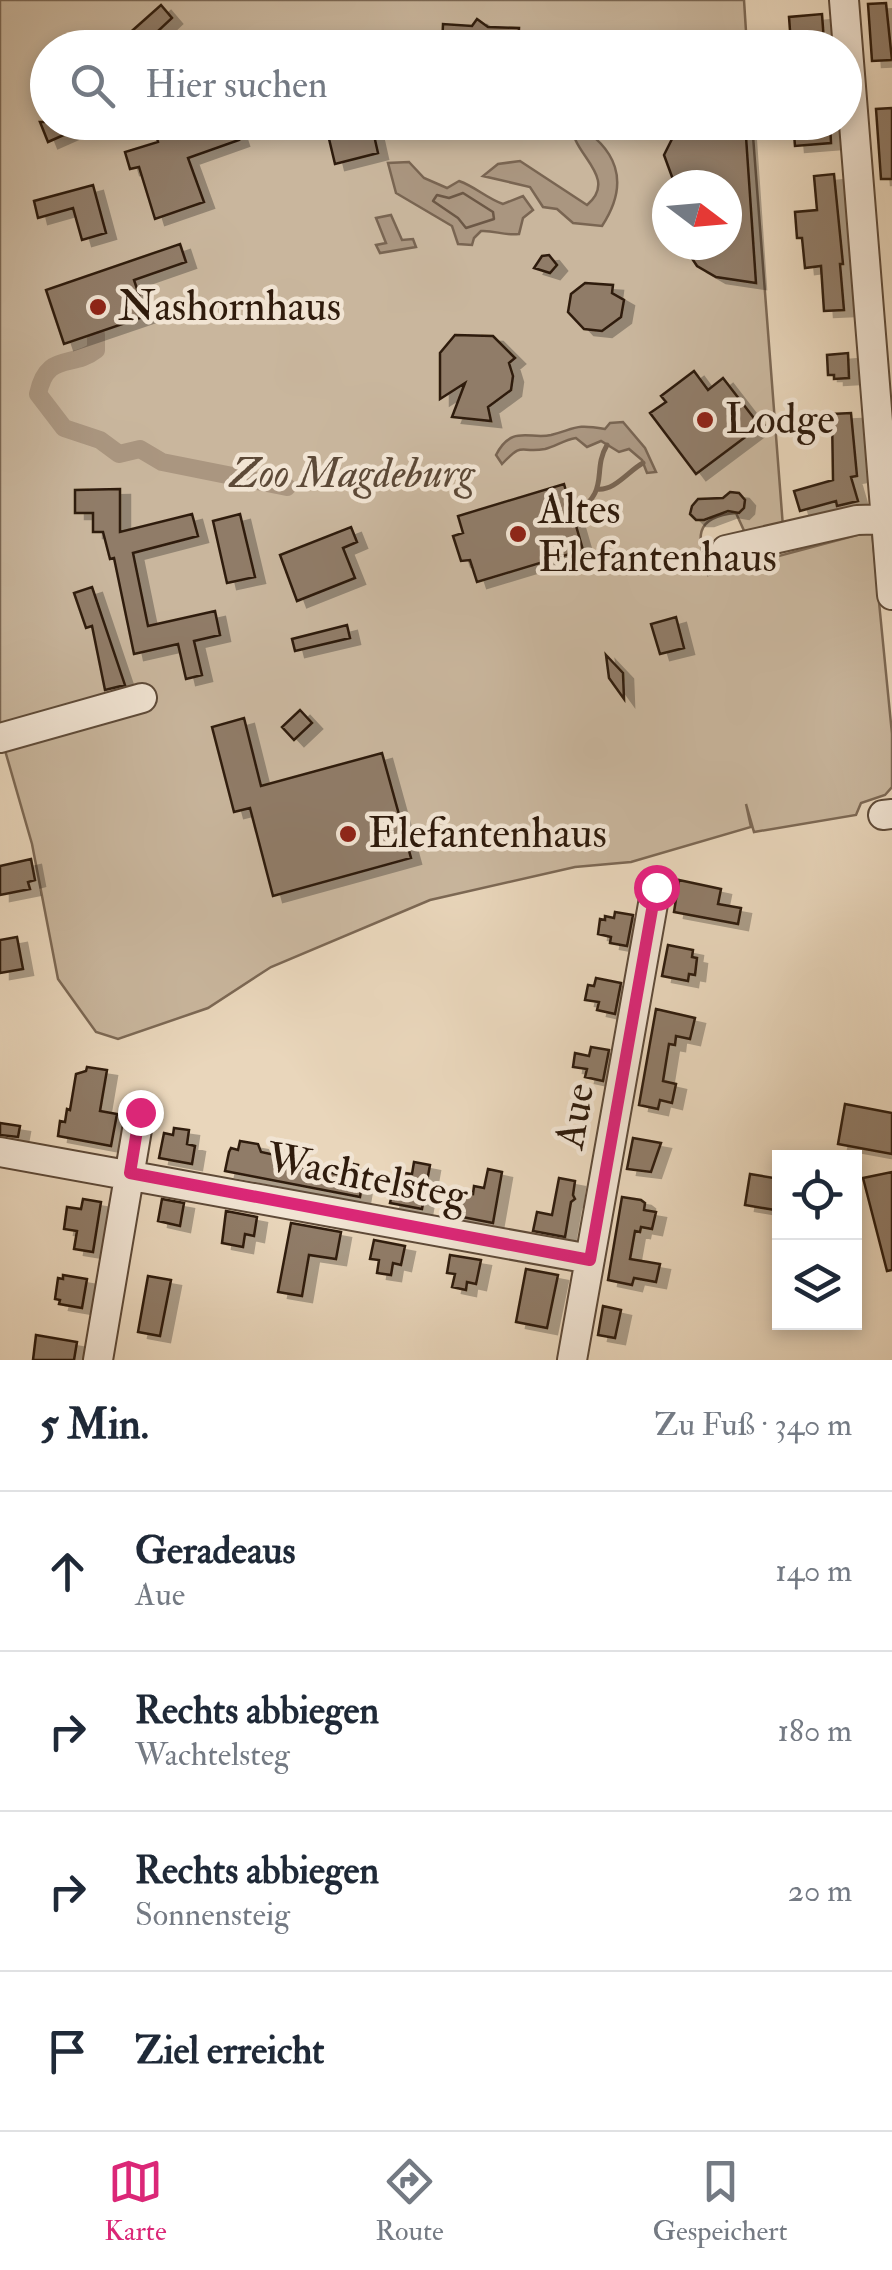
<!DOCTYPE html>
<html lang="de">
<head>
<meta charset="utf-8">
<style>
  body { margin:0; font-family:"IM FELL Double Pica",serif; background:#f6f6f7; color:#1f2937 }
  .controls { position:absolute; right:30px; bottom:30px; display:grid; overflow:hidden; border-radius:0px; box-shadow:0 5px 15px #0003 }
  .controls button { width:90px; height:90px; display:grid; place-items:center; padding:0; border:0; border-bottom:2px solid #e0e1e3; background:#fff; color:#1f2937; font:50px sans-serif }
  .compass { position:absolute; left:652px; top:170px; width:90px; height:90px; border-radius:50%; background:#fff; box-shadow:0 5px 15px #0003; rotate:106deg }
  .stop { position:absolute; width:30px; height:30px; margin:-22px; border:8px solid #db2777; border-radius:50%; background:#fff }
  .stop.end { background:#db2777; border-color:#fff; box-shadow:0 2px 10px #0008 }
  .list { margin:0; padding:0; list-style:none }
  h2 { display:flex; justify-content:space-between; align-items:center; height:130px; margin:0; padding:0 40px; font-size:42px }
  h2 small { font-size:32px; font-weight:400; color:#747a83 }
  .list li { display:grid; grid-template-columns:65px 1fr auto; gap:30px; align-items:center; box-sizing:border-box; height:160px; padding:0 40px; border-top:2px solid #e0e1e3 }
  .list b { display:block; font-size:38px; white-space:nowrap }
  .list p { margin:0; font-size:32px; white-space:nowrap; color:#747a83 }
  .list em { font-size:32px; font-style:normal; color:#747a83 }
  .icon { flex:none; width:55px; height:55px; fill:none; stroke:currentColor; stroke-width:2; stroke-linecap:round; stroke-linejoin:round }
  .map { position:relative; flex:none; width:892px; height:1360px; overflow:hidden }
  .search { position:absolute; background:#fff; box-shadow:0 5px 15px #0003; left:30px; right:30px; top:30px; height:110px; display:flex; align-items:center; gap:25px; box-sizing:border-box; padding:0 35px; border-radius:55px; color:#747a83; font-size:38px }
  .sheet { height:770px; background:#fff }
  nav { display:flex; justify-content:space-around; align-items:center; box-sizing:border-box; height:140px; border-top:2px solid #e0e1e3; background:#fff; font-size:28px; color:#747a83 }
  nav a { display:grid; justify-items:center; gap:5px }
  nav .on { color:#db2777 }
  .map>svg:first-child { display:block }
  .green { fill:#c9b69d; stroke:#7c6854; stroke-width:2.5; fill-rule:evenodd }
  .water { fill:#aa9680; stroke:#796552; stroke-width:2.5 }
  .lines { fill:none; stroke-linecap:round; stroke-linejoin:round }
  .shore { stroke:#6c5846; stroke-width:2.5 }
  .stream { stroke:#796552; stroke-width:5 }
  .canal { stroke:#aa9680; stroke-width:18 }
  .building { fill:#907c67; stroke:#2f1b0c; stroke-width:2.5; filter:url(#shadow) }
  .minor-casing { stroke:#5e4a38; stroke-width:32 }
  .minor { stroke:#f1e4d3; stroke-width:28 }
  .route { stroke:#db2777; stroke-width:12 }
  .poi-dot { fill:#8f2418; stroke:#f1e4d3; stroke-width:4 }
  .labels { text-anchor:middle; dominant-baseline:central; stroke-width:9; stroke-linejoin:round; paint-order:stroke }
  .poi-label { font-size:42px; fill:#2f1b0c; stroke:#f1e4d3; text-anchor:start }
  .park-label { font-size:42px; font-style:italic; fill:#5d4a38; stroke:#f1e4d3 }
  .street-label { font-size:42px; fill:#2f1b0c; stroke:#f1e4d3 }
</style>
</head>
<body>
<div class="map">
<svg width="892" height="1360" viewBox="0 0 892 1360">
  <defs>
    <filter id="shadow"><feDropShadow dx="10" dy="6" stdDeviation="0" flood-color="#0004"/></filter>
  </defs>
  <rect width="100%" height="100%" fill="#e9d6bb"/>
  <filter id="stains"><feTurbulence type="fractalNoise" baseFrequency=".002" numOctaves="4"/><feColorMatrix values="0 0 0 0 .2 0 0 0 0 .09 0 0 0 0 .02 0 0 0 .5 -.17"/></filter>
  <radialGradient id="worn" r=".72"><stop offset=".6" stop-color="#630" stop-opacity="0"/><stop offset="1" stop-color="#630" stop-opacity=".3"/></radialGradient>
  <path class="green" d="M0 0H744L747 47 48 48V122L752 123 783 527 746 535 736 513C691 517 698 539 708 575L872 531 892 734V787L885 795 861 803 856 815 754 832 746 804 751 827 631 862 575 867 430 900 271 967 208 1008 118 1039 96 1032 58 979 32 844 0 733ZM667 185H727V245H667Z"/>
  <path class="water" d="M573 123C617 147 631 182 602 226L573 223 557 209 543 207 530 187 483 176 498 164 520 161 587 205C621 176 567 152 573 123Z
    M409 162 424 178 447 188 459 181C476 187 486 198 503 204L523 196 533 210 523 218 519 234C503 236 495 230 481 231L474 238 472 245 458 244 452 226 396 193 388 163Z
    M391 215 402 240 413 239 416 247 380 253 376 245 386 243 376 218Z
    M623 422 645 448 656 472 647 473 642 460 629 449 619 452 601 441 587 447 576 438C564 440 556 446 545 449 519 454 525 440 502 464L496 455C512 424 530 440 551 435 577 428 575 424 605 429L610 423Z"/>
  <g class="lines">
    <path class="shore" d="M463 193 493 212 494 219 466 228 458 218 433 201 437 195 449 198Z"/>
    <path class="stream" d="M597 489C615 491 628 471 643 463
      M573 515C612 490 591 472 607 445"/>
    <path class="canal" d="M96 335V350C72 369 47 351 38 394L64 428 100 440 119 454 140 449 162 462 287 487"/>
  </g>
  <path class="building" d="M886 3 892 60 872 61 868 4Z
    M161 5 172 18 140 48H132L124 38Z
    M822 14 824 42 791 44 789 17Z
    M477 19 488 27 519 28 518 48H442L443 24 472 26Z
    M892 108V179H881L876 109Z
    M40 122H93L48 142Z
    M194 122H233L239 140 188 158 204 202 155 219 139 167 130 169 125 152 158 142 157 138Z
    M325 122H371L378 153 335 164Z
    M685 122H745L756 283 716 277 697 266 689 254 690 245H727V185H675L664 155 679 125Z
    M793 122H830L831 143 795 146Z
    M834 174 843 264H840L844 310 824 311 821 266 805 268 802 238H797L795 212 817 210 814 176Z
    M93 185 106 233 82 240 73 208 38 218 34 201Z
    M180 244 186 262 134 280 146 316 64 344 46 290Z
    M549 255 557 265 550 273 534 268 542 256Z
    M585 283 613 285 612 293 624 300 621 317 602 331 584 329 568 312 571 294Z
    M455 335 493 336 515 358 509 363 513 376 511 390 488 407 491 421 452 417 465 383 440 399V353Z
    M848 353 849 378 834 379V375H828L827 355Z
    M694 371 708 390 723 378 760 426 696 474 650 413 666 402 661 396Z
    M851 413 857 476 851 477 858 501 837 506 836 501 800 511 794 491 833 480 832 414Z
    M564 484 583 550 477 582 470 560 461 561 453 536 463 533 458 516Z
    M120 489V532L192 514 198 536 133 553 148 626 215 611 220 635 194 641 202 675 186 679 178 644 134 654 114 558 110 559 103 532H93V513H75V490Z
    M730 492 739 493 745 500 744 508 739 513 728 511 704 520H696L690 514 692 506 698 499 723 498Z
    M240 514 255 577 227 583 213 521Z
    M351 527 357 542 343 548 355 578 297 601 280 555Z
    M92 587 125 685 105 690 92 626 86 628 74 593Z
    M676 617 684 648 660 654 651 624Z
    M347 625 350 638 295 651 292 639Z
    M606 655 623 673 624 699 609 678Z
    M300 710 312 723 294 740 282 727Z
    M244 718 261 786 382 753 411 858 273 896 250 808 234 812 212 727Z
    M31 859 35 880 28 882 30 889 0 895V866Z
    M679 880 721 889 718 904 741 908 738 924 674 912Z
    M615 912 633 915 627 946 610 943 611 937 598 934 600 919 605 920V916L614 918Z
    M17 937 23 969 0 973V940Z
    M668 945 693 950 692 957 697 958 695 975 689 974 688 981 662 976Z
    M596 978 621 983 615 1014 597 1010 599 1002 585 1000 588 985 594 986Z
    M656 1009 695 1018 690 1039 676 1036 675 1045 669 1044 663 1081 676 1084 672 1103 660 1100 658 1109 639 1105Z
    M591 1047 609 1050 603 1081 585 1077 587 1069 573 1067 575 1053 589 1056Z
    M87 1067 107 1070 100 1111 117 1114 111 1146 58 1136 60 1121 65 1122 67 1109 70 1110 76 1074 86 1071Z
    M845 1104 892 1113V1154L838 1144Z
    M0 1123 20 1126 18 1137 0 1135Z
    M174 1128 189 1130 187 1144 195 1146 192 1164 159 1158 164 1133 173 1135Z
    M633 1138 661 1143 651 1172 627 1169Z
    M240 1141 258 1144 261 1152 298 1160 297 1166 342 1175 344 1162 358 1165 355 1177 363 1179 360 1197 225 1171 229 1152 231 1148 238 1150Z
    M414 1162 430 1165 422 1209 390 1203 397 1172 412 1174Z
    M488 1169 502 1172 493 1223 452 1215 456 1196 466 1198 467 1193 473 1194 474 1186 484 1188Z
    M892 1172V1270L887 1271 863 1178Z
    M750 1174 780 1179 775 1210 745 1205Z
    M559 1178 575 1181 573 1195 575 1199 571 1202 565 1237 533 1231 537 1212 552 1215Z
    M622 1197 641 1200 645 1203 644 1210 656 1212 652 1229 641 1227 640 1232 635 1231 630 1259 660 1264 656 1282 634 1278 632 1285 608 1280Z
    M83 1199 101 1202 93 1252 74 1249 77 1231 64 1229 67 1207 81 1209Z
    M162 1199 184 1203 180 1226 158 1221Z
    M226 1211 257 1217 254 1236 245 1234 243 1247 222 1243Z
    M291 1223 341 1232 336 1259 309 1255 302 1296 278 1292Z
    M374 1240 405 1246 401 1265 393 1263 391 1275 377 1273 379 1260 370 1259Z
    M450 1255 481 1260 476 1284 467 1282 466 1290 452 1287 455 1274 447 1273Z
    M526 1269 558 1275 547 1328 516 1322Z
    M63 1275 87 1279 82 1308 59 1304 60 1300 55 1299 58 1278 63 1279Z
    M148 1276 171 1280 160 1336 138 1332Z
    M603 1306 621 1310 615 1338 598 1335Z
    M36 1335 77 1342 74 1360H33Z"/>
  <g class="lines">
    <g class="minor-casing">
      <path id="minor" d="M844 0 892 595
        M726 550 857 520 892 519
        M0 738 142 698
        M883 815 892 814
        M0 1152 590 1259
        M98 1360 140 1112
        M572 1360 656 887"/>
    </g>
    <use href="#minor" class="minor"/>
  </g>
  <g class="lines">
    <path class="route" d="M140 1112 130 1173 590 1260 656 887"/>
  </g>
  <g class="poi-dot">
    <circle cx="98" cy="307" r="10"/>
    <circle cx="705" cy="420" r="10"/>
    <circle cx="518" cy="534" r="10"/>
    <circle cx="348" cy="834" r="10"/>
  </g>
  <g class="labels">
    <g class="poi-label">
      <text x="118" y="307">Nashornhaus</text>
      <text x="725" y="420">Lodge</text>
      <text x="538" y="510">Altes<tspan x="538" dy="48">Elefantenhaus</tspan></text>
      <text x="368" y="834">Elefantenhaus</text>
    </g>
    <g class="park-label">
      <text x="352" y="474">Zoo Magdeburg</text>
    </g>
    <g class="street-label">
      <text transform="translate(575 1116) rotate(-80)">Aue</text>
      <text transform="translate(367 1177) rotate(11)">Wachtelsteg</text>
    </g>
  </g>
  <rect width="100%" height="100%" filter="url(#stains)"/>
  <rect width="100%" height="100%" fill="url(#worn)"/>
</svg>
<div class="controls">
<button><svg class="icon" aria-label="locate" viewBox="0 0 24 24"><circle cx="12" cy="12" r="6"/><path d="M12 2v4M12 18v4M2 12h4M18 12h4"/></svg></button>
<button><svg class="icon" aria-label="layers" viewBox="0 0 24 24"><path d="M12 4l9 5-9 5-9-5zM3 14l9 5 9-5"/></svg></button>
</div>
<svg class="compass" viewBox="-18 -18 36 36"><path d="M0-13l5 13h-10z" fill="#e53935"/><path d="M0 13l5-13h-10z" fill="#747a83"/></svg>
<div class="stop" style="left:656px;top:887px"></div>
<div class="stop end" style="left:140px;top:1112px"></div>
<div class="search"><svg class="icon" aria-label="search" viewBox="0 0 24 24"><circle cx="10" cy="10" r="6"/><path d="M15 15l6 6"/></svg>Hier suchen</div>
</div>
<section class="sheet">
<h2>5 Min.<small>Zu Fuß · 340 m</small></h2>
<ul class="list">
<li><svg class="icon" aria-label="ahead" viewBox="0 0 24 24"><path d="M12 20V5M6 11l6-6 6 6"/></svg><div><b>Geradeaus</b><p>Aue</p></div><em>140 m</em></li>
<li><svg class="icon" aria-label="right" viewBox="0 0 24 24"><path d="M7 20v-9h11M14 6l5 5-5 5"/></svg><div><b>Rechts abbiegen</b><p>Wachtelsteg</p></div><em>180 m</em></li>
<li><svg class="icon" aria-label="right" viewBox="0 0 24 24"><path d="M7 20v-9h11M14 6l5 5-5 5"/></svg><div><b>Rechts abbiegen</b><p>Sonnensteig</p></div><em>20 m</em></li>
<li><svg class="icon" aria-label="arrive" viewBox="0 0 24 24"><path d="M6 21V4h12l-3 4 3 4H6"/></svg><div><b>Ziel erreicht</b></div></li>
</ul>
</section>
<nav>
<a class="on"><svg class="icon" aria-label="map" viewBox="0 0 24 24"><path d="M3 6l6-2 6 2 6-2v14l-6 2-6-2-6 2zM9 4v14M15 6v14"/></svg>Karte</a>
<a><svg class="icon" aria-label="directions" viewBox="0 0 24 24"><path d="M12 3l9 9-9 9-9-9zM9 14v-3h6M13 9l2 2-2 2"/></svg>Route</a>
<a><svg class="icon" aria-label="saved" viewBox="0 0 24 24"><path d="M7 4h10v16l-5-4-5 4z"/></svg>Gespeichert</a>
</nav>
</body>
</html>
